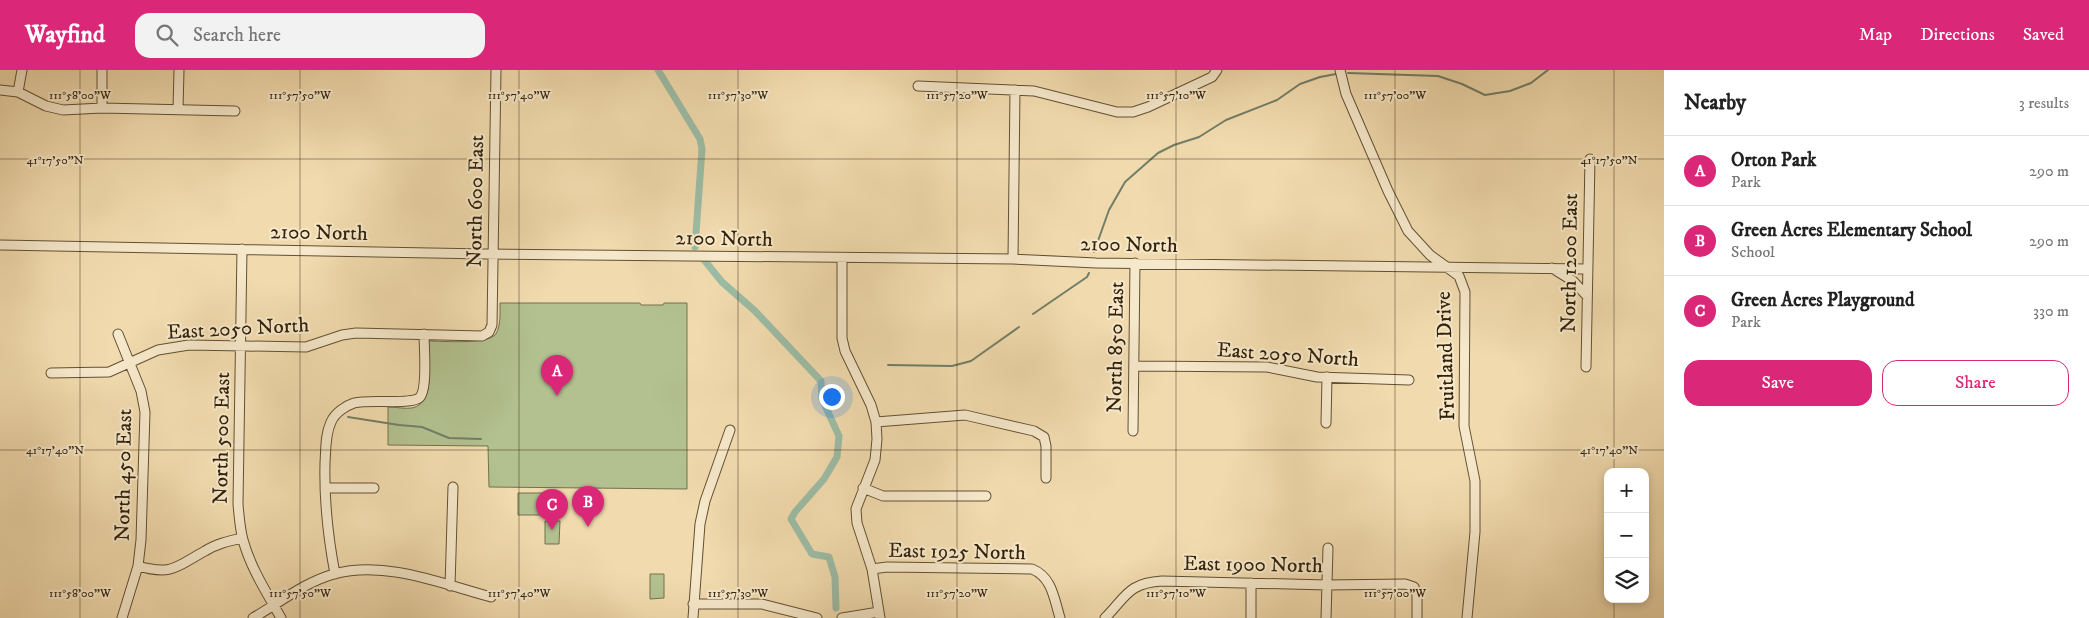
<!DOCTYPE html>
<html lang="en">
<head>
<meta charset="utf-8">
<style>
  body { margin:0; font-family:"IM FELL DW Pica",serif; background:#f2f2f2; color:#222 }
  .controls { position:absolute; right:15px; bottom:15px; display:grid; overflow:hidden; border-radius:10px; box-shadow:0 2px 8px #0003 }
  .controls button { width:45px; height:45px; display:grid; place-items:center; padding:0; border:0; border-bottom:1px solid #e0e0e0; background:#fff; color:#222; font:25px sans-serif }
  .you { position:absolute; left:831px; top:326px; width:18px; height:18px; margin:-12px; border:4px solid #fff; border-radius:50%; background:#1a73e8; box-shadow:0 0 0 8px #1a73e833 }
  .badge { display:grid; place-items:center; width:32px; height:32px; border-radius:50%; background:#db2777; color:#fff; font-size:16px; font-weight:700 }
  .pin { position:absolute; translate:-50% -41px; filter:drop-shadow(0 1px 2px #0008) }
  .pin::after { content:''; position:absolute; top:26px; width:18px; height:15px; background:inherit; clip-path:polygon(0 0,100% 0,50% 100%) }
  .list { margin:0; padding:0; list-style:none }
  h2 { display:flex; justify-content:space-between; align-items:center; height:65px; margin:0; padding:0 20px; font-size:21px }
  h2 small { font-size:16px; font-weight:400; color:#767676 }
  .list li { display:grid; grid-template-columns:32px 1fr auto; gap:15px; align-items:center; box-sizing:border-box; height:70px; padding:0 20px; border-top:1px solid #e0e0e0 }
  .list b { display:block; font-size:19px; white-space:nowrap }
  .list p { margin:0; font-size:16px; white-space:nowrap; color:#767676 }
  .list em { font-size:16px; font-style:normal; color:#767676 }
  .actions { display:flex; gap:10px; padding:15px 20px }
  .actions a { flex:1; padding:11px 0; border:1px solid #db2777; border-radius:15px; text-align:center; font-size:18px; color:#db2777 }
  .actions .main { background:#db2777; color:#fff }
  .icon { flex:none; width:28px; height:28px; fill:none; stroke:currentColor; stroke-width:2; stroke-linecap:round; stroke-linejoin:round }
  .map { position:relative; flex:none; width:1664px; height:548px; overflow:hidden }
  header { display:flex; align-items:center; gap:30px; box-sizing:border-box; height:70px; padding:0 25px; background:#db2777; color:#fff }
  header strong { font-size:24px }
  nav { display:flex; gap:28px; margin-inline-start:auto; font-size:18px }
  .search { width:350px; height:45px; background:#f2f2f2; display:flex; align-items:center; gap:12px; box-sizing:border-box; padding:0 18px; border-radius:15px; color:#767676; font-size:19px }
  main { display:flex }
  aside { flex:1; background:#fff }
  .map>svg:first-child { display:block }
  .green { fill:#b3c190; stroke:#72724e }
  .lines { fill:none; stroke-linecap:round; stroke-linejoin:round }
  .stream { stroke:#727e67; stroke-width:2 }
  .canal { stroke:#9cbca5; stroke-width:7 }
  .minor-casing { stroke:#625034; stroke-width:11 }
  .minor { stroke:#f6e8ca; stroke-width:9 }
  .ticks { fill:none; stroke:#32220b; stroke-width:1; stroke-opacity:0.45 }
  .labels { text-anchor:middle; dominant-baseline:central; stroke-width:4; stroke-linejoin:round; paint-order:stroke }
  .street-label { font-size:21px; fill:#32220b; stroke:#f6e8ca }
  .ticks-label { font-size:12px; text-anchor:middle; fill:#32220b; stroke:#f6e8ca; stroke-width:4; stroke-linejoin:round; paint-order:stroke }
</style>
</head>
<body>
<header>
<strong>Wayfind</strong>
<div class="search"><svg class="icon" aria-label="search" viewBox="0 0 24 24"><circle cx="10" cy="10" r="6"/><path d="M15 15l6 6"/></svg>Search here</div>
<nav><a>Map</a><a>Directions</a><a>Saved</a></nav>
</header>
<main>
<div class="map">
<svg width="1664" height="548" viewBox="0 0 1664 548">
  <rect width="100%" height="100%" fill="#f1dbae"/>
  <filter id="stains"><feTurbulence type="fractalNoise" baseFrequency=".004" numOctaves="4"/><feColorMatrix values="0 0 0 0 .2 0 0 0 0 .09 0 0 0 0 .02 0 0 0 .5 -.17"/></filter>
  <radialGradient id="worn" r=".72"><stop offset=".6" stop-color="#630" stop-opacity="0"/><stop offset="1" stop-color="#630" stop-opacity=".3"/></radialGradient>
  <path class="green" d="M500 233H640L641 235H663L664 233H687V419L489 417 488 376 388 375V337C396 337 405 339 412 338 437 333 428 290 427 271 442 271 488 275 496 264 501 255 500 243 500 233Z
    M518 423H545V445H518Z
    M545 451H560L559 474H545Z
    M650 504H664V528L650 529Z"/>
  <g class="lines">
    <path class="stream" d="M1348 3 1438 6 1462 14 1485 25 1510 21 1531 13 1548 0
      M1094 182 1109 140 1125 112 1158 83 1174 75 1199 67 1226 50 1277 30 1300 14 1320 7 1336 4
      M1033 244 1087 207 1089 203
      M888 295 952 296 971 291 1019 257
      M348 347 399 355 422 357 449 368 481 369"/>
    <path class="canal" d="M658 0 700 69 702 79 695 177
      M705 191 722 212 755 241 821 311 822 329 839 366 837 387 824 409 795 442 791 449 812 484 829 487 835 507 836 538"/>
    <g class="minor-casing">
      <path id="minor" d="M102 0V38
        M1340 0 1346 24 1388 121 1408 161 1430 185 1459 206 1465 222 1464 356 1475 411V462L1467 548
        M918 16 1034 21 1117 42H1133L1148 37 1212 7 1217 0
        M0 20 18 22 46 36 63 40 102 38 235 41
        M18 22 22 0
        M178 39 179 0
        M0 175 485 184 1013 189 1096 193 1588 199
        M242 179 238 434C239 446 240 459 243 470 251 499 267 523 281 548
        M842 188V268L845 281 871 335 876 352 877 369 875 390 856 439 857 453 872 499 880 548
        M1013 189 1015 20
        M1552 198 1573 211 1587 226
        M118 264 141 321 145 342 141 470 138 496 122 548
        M1135 296 1267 297 1317 307 1409 310
        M1586 297 1590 89
        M51 303 109 302 158 280 189 275 306 277 342 265 356 263 482 266 489 262 492 255 496 0
        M876 352 965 345 1034 361 1044 367 1046 376V408
        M1326 353 1327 307
        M1133 361 1135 193
        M325 418H374
        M863 418 883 426H986
        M138 496C173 506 177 496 205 481 216 474 229 471 242 468
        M872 499 887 497 1032 499C1052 507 1054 528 1060 548
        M335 504C328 467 324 431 325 393 326 379 325 365 331 352 335 343 345 336 354 333 370 329 409 335 419 328 428 321 424 277 424 264
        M450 516 453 417
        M693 534H762L817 548
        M253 548C279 533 305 512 334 504 386 490 442 514 491 527
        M693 548 700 454 705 431 730 360
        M842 548 879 542
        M1105 548C1126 527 1128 513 1162 511L1327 515 1405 514 1414 517 1417 524V548
        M1251 548V513
        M1326 548 1328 478"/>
    </g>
    <use href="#minor" class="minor"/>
  </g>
  <path class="ticks" d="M80 0V548M300 0V548M519 0V548M738 0V548M957 0V548M1176 0V548M1395 0V548M1614 0V402M0 89H1664M0 380H1664M1614 529V548"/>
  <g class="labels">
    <g class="street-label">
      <text transform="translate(476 131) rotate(-89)">North 600 East</text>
      <text transform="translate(319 163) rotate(1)">2100 North</text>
      <text transform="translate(724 169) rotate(1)">2100 North</text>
      <text transform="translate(1129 175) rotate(1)">2100 North</text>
      <text transform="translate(1570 193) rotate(-89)">North 1200 East</text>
      <text transform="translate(238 259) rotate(-3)">East 2050 North</text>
      <text transform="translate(1116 277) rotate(-89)">North 850 East</text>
      <text transform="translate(1288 285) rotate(4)">East 2050 North</text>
      <text transform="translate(1446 286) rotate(-92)">Fruitland Drive</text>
      <text transform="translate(222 368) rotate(-89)">North 500 East</text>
      <text transform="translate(124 405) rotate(-89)">North 450 East</text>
      <text transform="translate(957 482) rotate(1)">East 1925 North</text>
      <text transform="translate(1253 495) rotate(1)">East 1900 North</text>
    </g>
  </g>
  <g class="ticks-label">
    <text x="80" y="29">111°58'00"W</text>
    <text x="300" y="29">111°57'50"W</text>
    <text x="519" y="29">111°57'40"W</text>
    <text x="738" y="29">111°57'30"W</text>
    <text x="957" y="29">111°57'20"W</text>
    <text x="1176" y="29">111°57'10"W</text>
    <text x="1395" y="29">111°57'00"W</text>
    <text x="55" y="94">41°17'50"N</text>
    <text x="1609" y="94">41°17'50"N</text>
    <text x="55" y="384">41°17'40"N</text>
    <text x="1609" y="384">41°17'40"N</text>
    <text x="80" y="527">111°58'00"W</text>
    <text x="300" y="527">111°57'50"W</text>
    <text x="519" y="527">111°57'40"W</text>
    <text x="738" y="527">111°57'30"W</text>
    <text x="957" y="527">111°57'20"W</text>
    <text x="1176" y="527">111°57'10"W</text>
    <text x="1395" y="527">111°57'00"W</text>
  </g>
  <rect width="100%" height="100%" filter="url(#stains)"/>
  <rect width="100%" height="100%" fill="url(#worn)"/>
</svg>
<div class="controls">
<button>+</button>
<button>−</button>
<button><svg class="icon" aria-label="layers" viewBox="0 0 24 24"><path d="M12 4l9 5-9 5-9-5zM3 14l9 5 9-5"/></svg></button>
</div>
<div class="you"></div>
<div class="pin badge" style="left:557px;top:326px">A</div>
<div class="pin badge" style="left:588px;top:457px">B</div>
<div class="pin badge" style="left:552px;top:460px">C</div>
</div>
<aside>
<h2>Nearby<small>3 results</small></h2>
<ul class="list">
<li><span class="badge">A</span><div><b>Orton Park</b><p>Park</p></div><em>290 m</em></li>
<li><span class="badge">B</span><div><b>Green Acres Elementary School</b><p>School</p></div><em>290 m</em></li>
<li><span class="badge">C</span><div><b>Green Acres Playground</b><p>Park</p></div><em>330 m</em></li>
</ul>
<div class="actions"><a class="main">Save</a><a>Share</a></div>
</aside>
</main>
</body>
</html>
